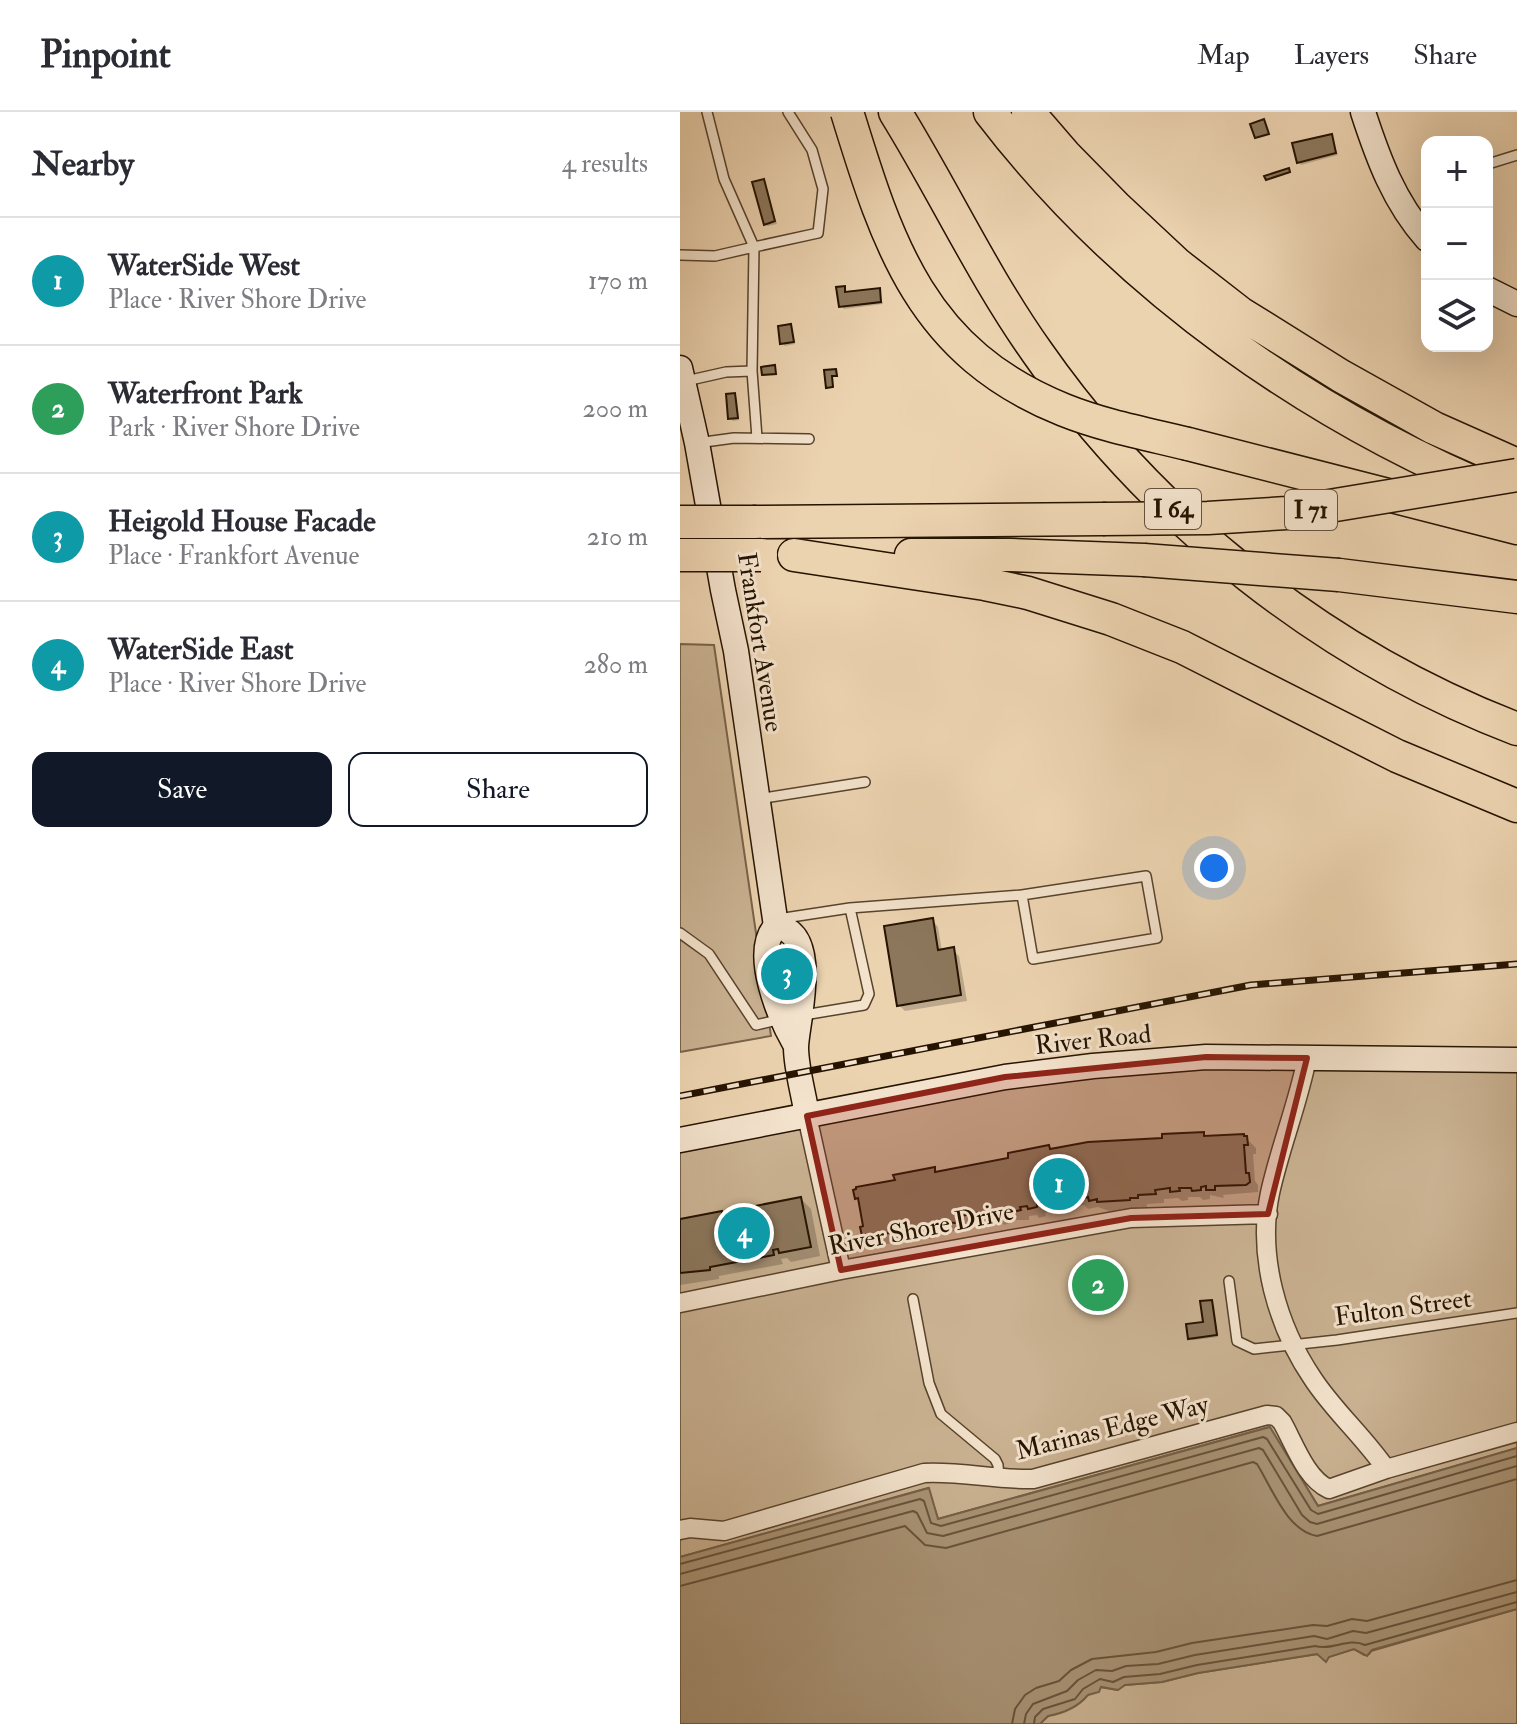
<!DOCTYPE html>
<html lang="en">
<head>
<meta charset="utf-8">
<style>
  body { margin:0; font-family:"IM FELL Double Pica",serif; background:#f2f2f3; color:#2b2b33 }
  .controls { position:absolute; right:24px; top:24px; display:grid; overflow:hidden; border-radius:16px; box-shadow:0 8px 32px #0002 }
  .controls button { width:72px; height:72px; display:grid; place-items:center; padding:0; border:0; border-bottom:2px solid #e1e1e2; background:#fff; color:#2b2b33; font:40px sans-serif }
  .you { position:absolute; left:534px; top:756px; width:28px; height:28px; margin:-20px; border:6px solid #fff; border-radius:50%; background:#1a73e8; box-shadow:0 0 0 12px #1a73e833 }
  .badge { display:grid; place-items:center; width:52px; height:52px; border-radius:50%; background:#111827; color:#fff; font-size:26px; font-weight:700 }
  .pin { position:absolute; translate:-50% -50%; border:4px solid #fff; box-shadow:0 2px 8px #0006 }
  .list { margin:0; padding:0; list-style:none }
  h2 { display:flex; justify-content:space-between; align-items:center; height:104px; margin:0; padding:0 32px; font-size:34px }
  h2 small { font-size:26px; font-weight:400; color:#7c7c81 }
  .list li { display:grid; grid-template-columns:52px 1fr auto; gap:24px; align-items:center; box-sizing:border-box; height:128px; padding:0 32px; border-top:2px solid #e1e1e2 }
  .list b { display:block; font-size:30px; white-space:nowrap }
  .list p { margin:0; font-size:26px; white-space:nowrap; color:#7c7c81 }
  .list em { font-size:26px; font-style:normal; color:#7c7c81 }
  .actions { display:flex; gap:16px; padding:24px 32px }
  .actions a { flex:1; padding:18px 0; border:2px solid #111827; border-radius:16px; text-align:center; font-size:28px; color:#111827 }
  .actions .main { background:#111827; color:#fff }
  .icon { flex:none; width:44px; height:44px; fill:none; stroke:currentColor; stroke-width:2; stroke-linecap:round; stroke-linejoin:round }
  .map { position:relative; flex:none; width:837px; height:1612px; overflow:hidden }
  header { display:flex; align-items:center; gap:48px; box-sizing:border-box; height:112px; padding:0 40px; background:#fff; border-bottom:2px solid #e1e1e2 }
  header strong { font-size:38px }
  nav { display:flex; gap:44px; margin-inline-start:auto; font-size:28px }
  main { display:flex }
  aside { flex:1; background:#fff }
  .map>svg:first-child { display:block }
  .green { fill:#cab292; stroke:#786249; stroke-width:2 }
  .water { fill:#a89274; stroke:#745f46; stroke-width:2 }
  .shadow { fill:#0003 }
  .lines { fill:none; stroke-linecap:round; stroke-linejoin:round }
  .shore { stroke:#66523a; stroke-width:2 }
  .building { fill:#8c775c; stroke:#251300; stroke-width:2 }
  .lane-casing { stroke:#57432c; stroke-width:12 }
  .street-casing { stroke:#57432c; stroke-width:21 }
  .secondary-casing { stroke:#251300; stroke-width:27 }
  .highway-casing { stroke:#251300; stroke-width:35 }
  .lane { stroke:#f3e2cc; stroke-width:9 }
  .street { stroke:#f3e2cc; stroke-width:18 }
  .secondary { stroke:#f3e2cc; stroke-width:24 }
  .highway { stroke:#ecd3b0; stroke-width:32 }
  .rail-casing { stroke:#251300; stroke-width:7 }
  .rail { stroke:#f3e2cc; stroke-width:4; stroke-dasharray:12; stroke-linecap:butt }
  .highway-bridge-casing { stroke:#251300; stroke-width:35; stroke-linecap:butt }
  .highway-bridge { stroke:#ecd3b0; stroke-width:32 }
  .marked { fill:#8f2418; fill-opacity:0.2; stroke:#8f2418; stroke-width:6; stroke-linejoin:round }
  .labels { text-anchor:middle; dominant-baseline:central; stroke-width:6; stroke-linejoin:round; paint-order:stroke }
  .shield { fill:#f3e2cc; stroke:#63513d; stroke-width:2 }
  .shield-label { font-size:24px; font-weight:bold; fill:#251300 }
  .street-label { font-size:26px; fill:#251300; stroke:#f3e2cc }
</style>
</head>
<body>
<header>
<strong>Pinpoint</strong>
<nav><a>Map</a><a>Layers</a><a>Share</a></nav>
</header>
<main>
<aside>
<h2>Nearby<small>4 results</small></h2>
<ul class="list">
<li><span class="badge" style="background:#0f9aa8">1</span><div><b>WaterSide West</b><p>Place · River Shore Drive</p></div><em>170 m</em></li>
<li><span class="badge" style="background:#2e9e5b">2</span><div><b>Waterfront Park</b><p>Park · River Shore Drive</p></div><em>200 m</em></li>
<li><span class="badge" style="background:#0f9aa8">3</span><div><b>Heigold House Facade</b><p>Place · Frankfort Avenue</p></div><em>210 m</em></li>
<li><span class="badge" style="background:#0f9aa8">4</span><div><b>WaterSide East</b><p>Place · River Shore Drive</p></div><em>280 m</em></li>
</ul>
<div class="actions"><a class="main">Save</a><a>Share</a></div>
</aside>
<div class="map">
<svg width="837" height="1612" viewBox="0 0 837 1612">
  <rect width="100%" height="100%" fill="#ecd3b0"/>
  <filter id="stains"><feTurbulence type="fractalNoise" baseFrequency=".0025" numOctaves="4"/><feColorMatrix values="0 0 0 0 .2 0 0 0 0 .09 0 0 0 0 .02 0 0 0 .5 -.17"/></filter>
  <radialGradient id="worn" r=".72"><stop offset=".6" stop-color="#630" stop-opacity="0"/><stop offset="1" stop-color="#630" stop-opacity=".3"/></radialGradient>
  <path class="green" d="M0 532 34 533 91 924 0 940Z
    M526 945 837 947V1336L638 1394 589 1315 258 1407 248 1376 0 1445V1032L127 1004Z
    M837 1497V1612H360C370 1598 406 1586 421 1575L437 1578 445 1573 482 1570 518 1561 638 1542 648 1545 674 1537 684 1543 689 1542 691 1539Z"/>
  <path class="water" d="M590 1315 638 1394 837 1336V1497L692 1538 687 1544 674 1537 649 1545 646 1550 637 1542 518 1561 482 1570 445 1573 438 1578 421 1575 419 1580 408 1583C398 1595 385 1601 368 1604L360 1612H0V1445L249 1376 258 1407Z"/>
  <path class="shadow" d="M651 24 658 43 621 53 619 50Z
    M83 69 97 112 88 114 85 112Z
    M164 176 167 182 199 178 203 192 164 197 161 194Z
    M110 214 115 232 105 234 102 231Z
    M54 283 57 286 59 308 53 309 50 306Z
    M252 808 258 815 262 839 273 838 279 844 287 889 225 899 219 893Z
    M524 1022 528 1025 566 1026 576 1036V1042H573L575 1069 578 1073V1080L543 1083 544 1086 530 1083V1087L523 1088 520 1085H508V1088L502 1089 498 1086 484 1087V1091L467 1092V1095H459V1098L429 1099 418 1095 408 1097 404 1093 390 1096V1099L384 1101 381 1098 365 1101 366 1104 359 1106 357 1103 349 1104V1108H330V1111L324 1113 321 1109H312L290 1113V1116L284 1117 285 1120 269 1119 270 1123 255 1122 256 1126 249 1127 246 1124 235 1130 232 1127 197 1134 184 1123 186 1116 181 1091 177 1086 254 1058 258 1061 330 1047 369 1035 372 1039Z
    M121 1087 131 1097 140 1144 111 1150 107 1146 101 1147 103 1152 39 1164V1167L0 1173V1110L41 1101 52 1106Z
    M531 1190 534 1193 538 1225 513 1228 510 1226 525 1212Z"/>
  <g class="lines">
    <path class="shore" d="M0 1452 240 1387 244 1389 251 1411 261 1414 583 1325 587 1327 631 1398 638 1402 837 1344
      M0 1462 233 1399 237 1401 247 1421 263 1424 579 1336 583 1338 622 1403 630 1410 637 1412 837 1354
      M0 1474 225 1414 245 1433 266 1436 573 1350 577 1352C592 1376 607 1419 637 1424L837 1367
      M332 1612 335 1597 345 1583 356 1576 379 1569 391 1558 412 1547 476 1540 512 1531 633 1513 647 1514 672 1507 687 1509 837 1468
      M344 1612 346 1602 353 1592 387 1579 398 1568 416 1558 432 1559 446 1554 478 1552 515 1543 634 1524 647 1527 673 1519 686 1521 837 1480
      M354 1612 355 1605 363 1597 395 1587 403 1577 420 1567 433 1570 444 1565 480 1562 517 1553 635 1534C653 1539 668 1525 685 1533L837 1490"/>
  </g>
  <path class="building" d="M584 7 589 22 575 26 570 12Z
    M652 22 656 41 617 51 612 31Z
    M609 56 610 60 586 68 584 64Z
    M84 67 95 109 84 113 72 70Z
    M165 174V180L200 176 201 190 159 195 156 175Z
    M111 212 114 230 100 232 98 214Z
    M95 253 96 262 82 263 81 255Z
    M156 257 157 264H152L153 275 146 276 144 258Z
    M55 281 58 306 48 307 46 282Z
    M253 806 258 838 274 835 281 883 217 894 204 814Z
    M524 1020V1024L564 1022V1024H567L568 1033H564L566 1061H569L570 1070 566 1073 535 1074V1078H526V1074L521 1075V1078L512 1079 511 1076H499L500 1079 490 1080V1076L475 1078 476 1082 458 1083V1086H450V1088L417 1090V1087L409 1089 408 1085 396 1088 395 1084 381 1086V1090L372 1092V1089L357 1092V1095L348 1097 347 1094 340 1095 341 1098 332 1100 331 1097 321 1098 322 1102 312 1104V1100H301L281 1104V1106L276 1107V1111L261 1110V1113L252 1115 251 1112 246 1113 247 1117 238 1118 237 1115 232 1116V1119L223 1121V1118L185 1126V1123L182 1124 180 1115 183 1114 178 1086 175 1087 173 1078 176 1077V1075L215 1068 213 1063 255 1055V1060L328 1046V1041L369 1033 370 1037 408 1030 482 1026V1022Z
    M121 1085 131 1135 99 1141 98 1137 93 1138 94 1143 30 1155V1158L0 1161V1107L42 1099V1102L50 1101 51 1104 76 1099 75 1094Z
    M532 1188 537 1223 508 1227 506 1212 523 1210 520 1189Z"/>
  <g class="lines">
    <g class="lane-casing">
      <path id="lane" d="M27 0 44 67 74 135 138 121 143 77 132 38 108 0
        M808 52 837 43
        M0 143 35 144 74 135 72 259
        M6 269 46 260 72 259 77 326
        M17 331 54 326 129 327
        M78 687 185 670
        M170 796 342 783 466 764 477 826 353 847 342 783
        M98 807 170 796 189 882 184 893 124 903
        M0 821 29 842 76 913 101 907
        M549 1169 557 1229 574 1237 657 1228 837 1201
        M233 1187 249 1271 261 1302 315 1347 318 1353 319 1367"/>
    </g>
    <g class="street-casing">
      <path id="street" d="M627 946C618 992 600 1035 590 1081 577 1144 597 1214 633 1267 654 1299 684 1325 706 1357
        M127 1004 161 1158
        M0 1191 161 1158 451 1106 588 1102
        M0 1418 10 1416 44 1419 244 1361C281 1359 316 1368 353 1367L587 1303 596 1304 602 1310C614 1331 626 1367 649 1377L706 1357 837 1320"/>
    </g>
    <g class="secondary-casing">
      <path id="secondary" d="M683 0C698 46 714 90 747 127
        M807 177 837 192
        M0 256 17 331 43 478 56 539 96 814C71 841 101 908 116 934
        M96 814C142 821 117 908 116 935 116 957 124 982 127 1004
        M0 1028 325 965 413 954 526 945 837 948"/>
    </g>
    <g class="highway-casing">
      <path id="highway" d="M215 0C264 79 303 164 357 240 474 408 646 544 837 617
        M310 0C444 175 634 308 837 389
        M348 0 385 43 436 95 497 152 560 201 661 264 754 316 837 353
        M508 332 837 416
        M76 410 423 407
        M114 443 305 472 348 481 431 507 502 535 717 644 837 694
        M231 443H330L464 448
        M659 463 837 485"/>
    </g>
    <use href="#lane" class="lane"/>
    <use href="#street" class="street"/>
    <use href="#secondary" class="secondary"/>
    <use href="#highway" class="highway"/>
    <g class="rail-casing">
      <path id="rail" d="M0 984 571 873 837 852"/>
    </g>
    <use href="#rail" class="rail"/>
    <g class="highway-bridge-casing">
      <path id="highway-bridge" d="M167 0C208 134 242 241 384 298 424 314 467 322 508 332
        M423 407 528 406 607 401 837 363
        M0 410H76
        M0 443H81
        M464 448 659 463"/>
    </g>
    <use href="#highway-bridge" class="highway-bridge"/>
  </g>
  <path class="marked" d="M526 945 627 946 588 1102 451 1106 161 1158 127 1004 325 965Z"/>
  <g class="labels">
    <g class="shield">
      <rect x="465" y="377" width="56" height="40" rx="6"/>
      <rect x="605" y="378" width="52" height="40" rx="6"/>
    </g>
    <g class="shield-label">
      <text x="493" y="397">I 64</text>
      <text x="631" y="398">I 71</text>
    </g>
    <g class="street-label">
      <text transform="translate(80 530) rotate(81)">Frankfort Avenue</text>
      <text transform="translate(413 928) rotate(-6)">River Road</text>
      <text transform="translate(241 1117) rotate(-11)">River Shore Drive</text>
      <text transform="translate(723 1196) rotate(-8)">Fulton Street</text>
      <text transform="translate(432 1316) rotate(-14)">Marinas Edge Way</text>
    </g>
  </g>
  <rect width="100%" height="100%" filter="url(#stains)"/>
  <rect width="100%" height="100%" fill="url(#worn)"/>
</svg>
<div class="controls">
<button>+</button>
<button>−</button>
<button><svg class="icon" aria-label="layers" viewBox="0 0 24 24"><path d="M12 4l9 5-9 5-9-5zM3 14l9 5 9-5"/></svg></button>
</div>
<div class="you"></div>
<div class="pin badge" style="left:379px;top:1072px;background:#0f9aa8">1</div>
<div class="pin badge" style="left:418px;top:1173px;background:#2e9e5b">2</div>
<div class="pin badge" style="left:107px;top:862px;background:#0f9aa8">3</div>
<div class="pin badge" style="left:64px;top:1121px;background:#0f9aa8">4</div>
</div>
</main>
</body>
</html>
